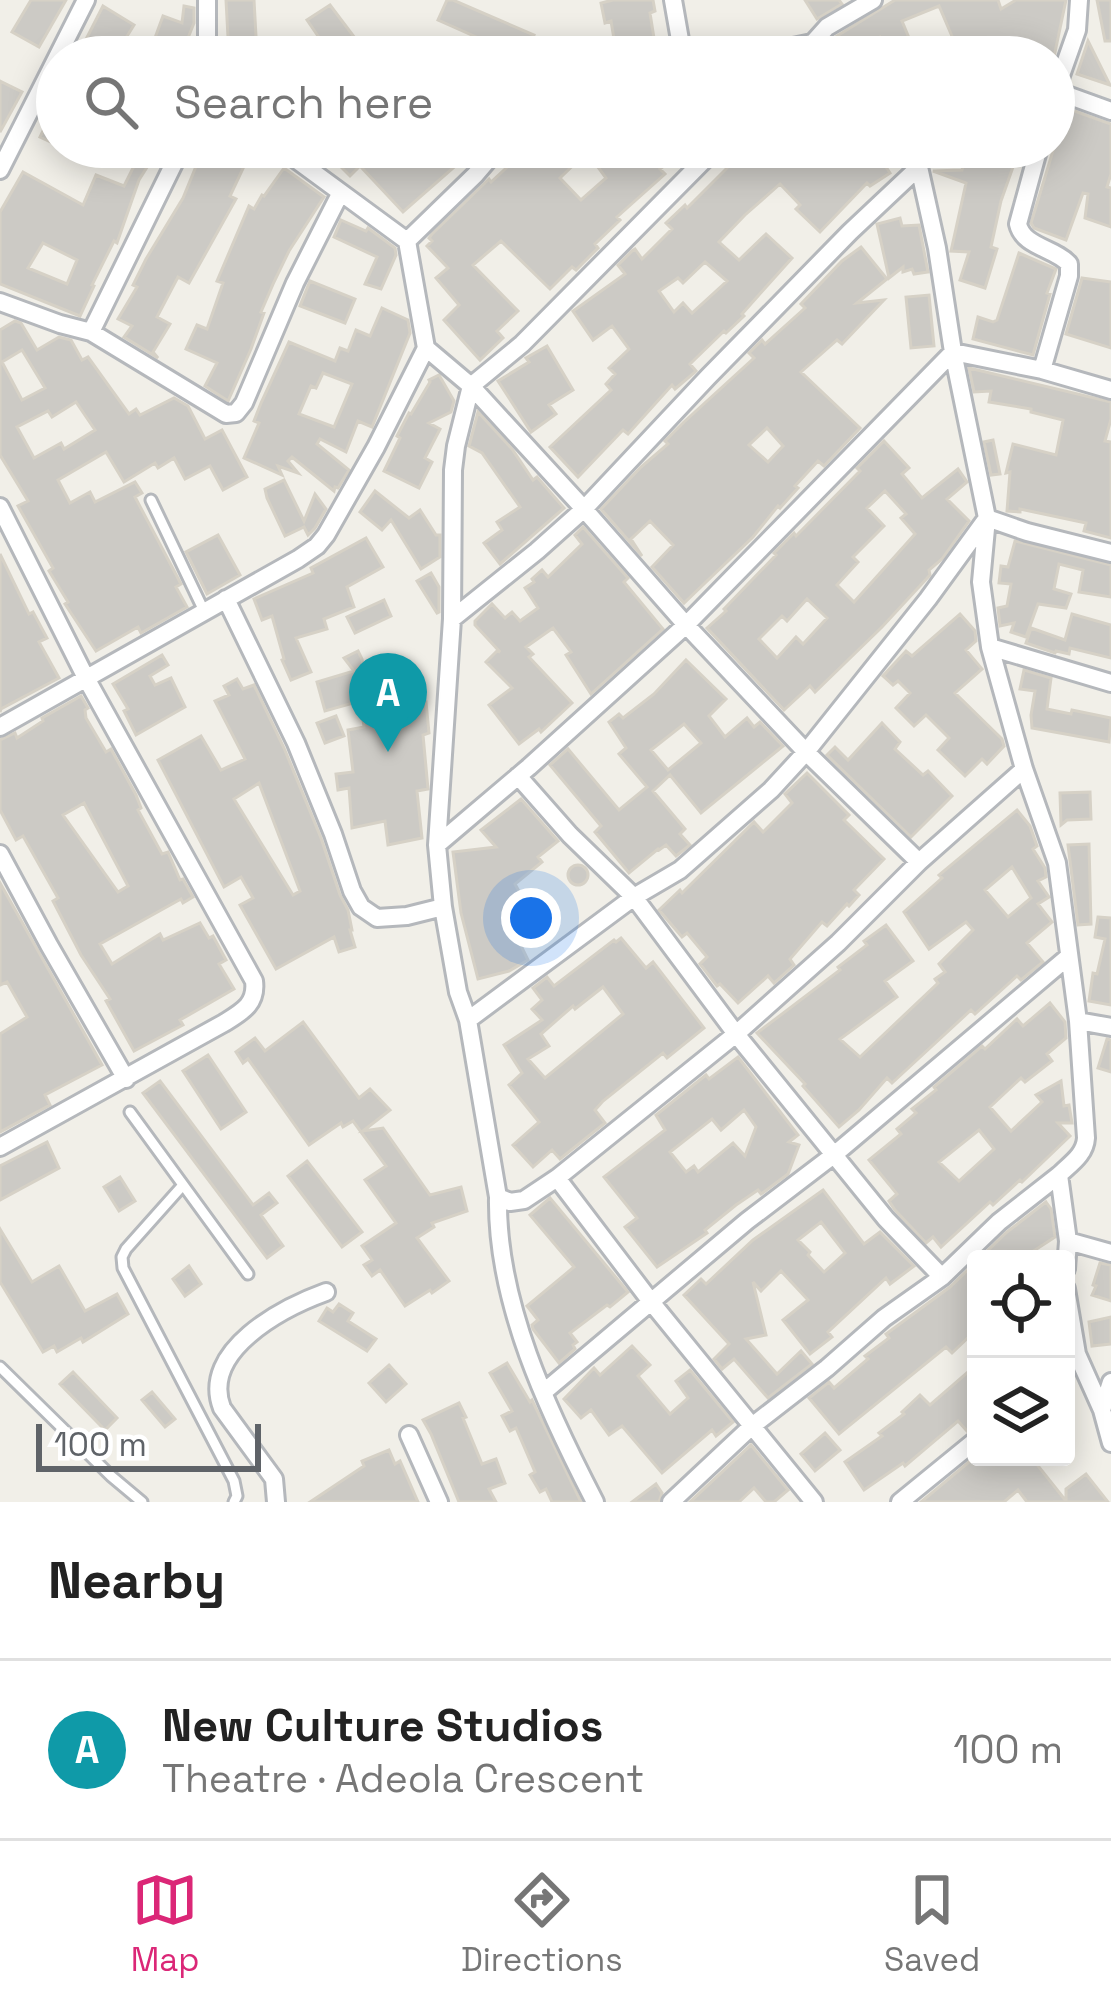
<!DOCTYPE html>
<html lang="en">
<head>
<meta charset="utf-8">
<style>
  body { margin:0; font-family:"Space Grotesk",sans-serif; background:#f2f2f2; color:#222 }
  .controls { position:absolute; right:36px; bottom:36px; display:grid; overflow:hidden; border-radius:12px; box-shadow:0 6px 30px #0003 }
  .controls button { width:108px; height:108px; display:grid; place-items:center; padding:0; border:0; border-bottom:3px solid #e0e0e0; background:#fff; color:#222; font:60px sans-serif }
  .scale { position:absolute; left:36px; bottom:30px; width:225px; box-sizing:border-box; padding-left:12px; border:6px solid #5f6368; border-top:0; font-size:33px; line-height:42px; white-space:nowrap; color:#5f6368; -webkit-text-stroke:9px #fff; paint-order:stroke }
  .you { position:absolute; left:531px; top:918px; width:42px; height:42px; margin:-30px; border:9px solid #fff; border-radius:50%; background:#1a73e8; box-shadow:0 0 0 18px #1a73e833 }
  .badge { display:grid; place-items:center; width:78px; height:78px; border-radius:50%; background:#db2777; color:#fff; font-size:39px; font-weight:700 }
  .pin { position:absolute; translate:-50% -99px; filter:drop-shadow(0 3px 6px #0008) }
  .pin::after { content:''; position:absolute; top:63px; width:42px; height:36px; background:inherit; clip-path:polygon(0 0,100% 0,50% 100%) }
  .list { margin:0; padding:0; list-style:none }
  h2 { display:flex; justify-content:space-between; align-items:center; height:156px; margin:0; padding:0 48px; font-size:51px }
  h2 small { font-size:39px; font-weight:400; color:#767676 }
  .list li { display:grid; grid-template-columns:78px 1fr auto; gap:36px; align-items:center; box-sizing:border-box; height:180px; padding:0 48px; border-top:3px solid #e0e0e0 }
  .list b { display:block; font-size:45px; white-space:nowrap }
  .list p { margin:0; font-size:39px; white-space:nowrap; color:#767676 }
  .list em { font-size:39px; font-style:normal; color:#767676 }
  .icon { flex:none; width:66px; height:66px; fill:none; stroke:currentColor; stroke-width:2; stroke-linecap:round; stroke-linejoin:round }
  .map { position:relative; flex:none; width:1111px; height:1502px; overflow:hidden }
  .search { position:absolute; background:#fff; box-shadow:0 6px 30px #0003; left:36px; right:36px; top:36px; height:132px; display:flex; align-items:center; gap:30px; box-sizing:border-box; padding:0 42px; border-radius:66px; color:#767676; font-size:45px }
  .sheet { height:336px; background:#fff }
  nav { display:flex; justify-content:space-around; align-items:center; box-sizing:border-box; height:168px; border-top:3px solid #e0e0e0; background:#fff; font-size:33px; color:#767676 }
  nav a { display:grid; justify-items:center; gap:6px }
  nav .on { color:#db2777 }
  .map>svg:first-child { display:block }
  .building { fill:#cccac5; stroke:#d6d1c6; stroke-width:3; fill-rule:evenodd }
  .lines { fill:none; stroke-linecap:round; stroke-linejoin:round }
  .lane-casing { stroke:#b5b8bc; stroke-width:15 }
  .street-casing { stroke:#b5b8bc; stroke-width:22 }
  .lane { stroke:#fff; stroke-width:9 }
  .street { stroke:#fff; stroke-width:16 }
</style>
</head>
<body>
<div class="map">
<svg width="1111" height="1502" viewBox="0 0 1111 1502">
  <rect width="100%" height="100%" fill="#f1efe8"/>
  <path class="building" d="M31 0H66L39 47 12 32Z
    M226 0H254L256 36 233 57 228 37Z
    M447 0H453L534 35 524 57H493L480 51 485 41 438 20Z
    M613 0H653L655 11 650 13 657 57H617L611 21 605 23 601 3Z
    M805 0H839L842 4 817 19Z
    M895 0H998L1001 9 1016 0H1066L1054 57H938L957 48 939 6 902 21 912 45 917 43 924 57H887L880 37 847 54 837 36Z
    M1097 0H1111V41H1105Z
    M330 5 367 54V57H302L322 42 307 20Z
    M103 6 134 25 114 57H77Z
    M184 6 194 8V23L186 43 194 46 193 57H148L163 16 182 23Z
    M588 39 590 57H546L545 42Z
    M1088 41 1110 85 1077 74Z
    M0 81 22 92 0 132Z
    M57 102V145L40 137Z
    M1066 108 1111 124V174L1107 187 1111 188V227L1085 218 1088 194 1083 193 1066 240 1034 228 1031 223Z
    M120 147H146L156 153 139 180 117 243 114 241 92 285 94 286 80 316 0 284V212L23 172 83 205 96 175 124 186 138 158ZM43 243 77 260 67 284 28 268Z
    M195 147H246L241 157 247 160 230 196 236 199 189 283 178 277 157 317 170 324 153 352 158 358 124 337 132 326 118 319 137 287 133 285 146 259 183 198 199 159 192 156Z
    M321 147H477L403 212 360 166 350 176Z
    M520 147H688L660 169 665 174 617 217 620 220 595 244 598 248 576 270 572 267 550 289 501 241 473 265 518 311 497 331 503 338 480 360 444 320 459 305 436 278 448 268 427 246 432 241 429 238 432 234 489 179 491 182 517 158 513 154ZM587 152 606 178 581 200 560 178Z
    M731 147H873L890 173 870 186 867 183 820 232 796 209 800 205 780 184 745 215 719 242 739 260 766 234 792 258 742 314 744 316 726 333 724 331 690 364 696 371 694 373 675 389 672 385 628 434 623 430 578 477 550 447 611 390 606 384 615 374 609 368 629 349 612 326 593 340 573 311 625 274 618 265 632 251 635 249 642 259 672 229 666 223 685 205 687 208 739 156ZM705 262 727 281 692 313 683 303 674 312 659 291 678 278 683 283Z
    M969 147H1020L1001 201 991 247 997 249 985 288 960 280 969 252 951 251 966 183 933 171 962 170Z
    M284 168 324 197 289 251 274 282 261 312 264 313 251 349 228 401 205 386 217 363 186 349 197 325 207 329 223 283 217 281 249 206 254 209 262 195 264 196Z
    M900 218 902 226 919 225 928 272 914 274 912 269 903 272V267L889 278 877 224Z
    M341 220 366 231 368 228 395 248 396 255 381 289 365 284 377 257 334 237Z
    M861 247 887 279 857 303 884 300 842 344 837 340 801 372 860 428 824 466 818 461 795 486 798 488 780 508 778 506 753 537 684 603 652 567 673 545 650 521 631 539 642 556 601 509 641 467 668 444 665 441 684 422 754 358 749 353 762 340 765 344 805 308 801 304 842 261ZM767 428 783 446 768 462 749 445Z
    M1019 253 1056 269 1047 293 1050 294 1033 355 973 339 978 317 993 322 997 320Z
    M1082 278 1111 282V348L1066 334Z
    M310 281 355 299 345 323 300 306Z
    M929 295 934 346 911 348 906 297Z
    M382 308 408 320 410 333 372 427 358 421 346 452 320 439 317 444 349 470 338 488 335 487 334 491 292 457 288 461 298 473 278 466 282 475 244 458 259 423 254 421 261 403 289 342 335 361 340 348 348 351 356 330 370 336ZM323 373 352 384 334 427 299 414 311 386 316 388Z
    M15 321 21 323 37 350 59 337 71 340 82 360 88 357 129 414 136 409 140 415 174 398 188 406 205 439 222 430 247 477 223 490 210 466 185 479 174 458 158 468 155 463 124 482 106 452 58 480 70 503 90 492 95 502 135 482 142 493 135 497 181 584 176 587 187 607 141 633 138 627 96 651 65 604 68 602 49 571 53 568 18 506 28 501 0 455V330ZM22 350 45 388 22 400 2 362ZM76 402 95 430 64 449 61 443 34 458 17 427 48 411 52 417Z
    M547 346 573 390 549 405 556 414 531 432 498 381 529 362 526 358Z
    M969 368 1111 402V419L1105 441 1111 442V538L1084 531 1086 523 1020 509V512L1007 511 1010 472 1006 473 1013 444 1056 455 1063 420 1031 412V409L989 402 991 391 974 392Z
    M439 375 454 401 451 412 429 423 440 429 425 458 432 462 419 488 384 471 400 438 397 436 409 413 411 414 430 382 429 380Z
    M478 412 512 449 533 480 537 477 564 508 500 564 484 543 502 530 497 522 520 507 482 453 469 446Z
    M993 440 1000 474 991 475 984 442Z
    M884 441 909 468 902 474 922 498 958 469 967 482 947 499 969 521 942 559 929 570 930 575 882 627 815 692 810 686 784 710 707 628 726 611 724 609 776 555 774 553 794 533 796 536 860 471 857 468ZM885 491 906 514 901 518 915 534 854 602 837 585 858 562 853 557 884 526 867 508ZM807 599 827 618 803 644 796 637 777 658 759 639 782 616 787 621Z
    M284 480 304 521 315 494 326 509 315 528 308 535 304 527 285 536 267 498 265 489Z
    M375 491 409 518 420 510 436 535H440V557L421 569 391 520 382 530 360 512Z
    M583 527 628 578 624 582 663 629 591 694 566 655 571 652 553 628 526 647 533 654 529 657 572 703 541 732 539 729 519 744 489 705 512 688 486 662 497 651 500 652 475 625V621L492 604 505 618 512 612 520 621 538 608 525 588 534 582 532 579 542 570 548 577 582 544 575 535Z
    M218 535 240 575 207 594 186 552Z
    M366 538 383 567 347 587 354 607 324 619 327 629 296 638 311 672 291 680 282 660 284 659 272 616 262 620 254 599 313 573 311 568Z
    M1015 541 1111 565V597L1079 592 1083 570 1059 564 1054 589 1071 594 1066 608 1038 604 1026 637 1011 632 1014 623 1000 626 998 608 1007 606 1011 584 999 583 1001 566 1008 567Z
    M0 554 29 614 33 612 47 638 39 642 59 678 1 709 0 712Z
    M431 573 439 587V612L437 613 417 581Z
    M384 600 391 616 355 633 347 617Z
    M960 614 975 631 976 641 966 650 982 669 955 693 1002 739 1004 746 987 764 982 759 965 776 938 750 949 738 926 715 914 726 896 708 910 693 898 681 893 685 883 676 906 651 912 656Z
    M1072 614 1111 625V658L1070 648 1069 654 1056 651 1055 653 1026 643 1031 628 1065 640Z
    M358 651 362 659 368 699 325 711 317 682 354 671 344 658Z
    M162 655 168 665 150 676 155 685 171 678 185 707 136 735 124 711 128 709 113 684Z
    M686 660 726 699 709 716 725 737 747 718 754 727 760 722 783 746 701 813 670 775 653 791 685 829 680 834 690 845 676 856 666 845 659 850 658 849 629 873 595 832 601 826 550 765 568 749 619 810 647 787 619 754 626 748 609 722 619 714 623 718 654 694ZM684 724 701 743 668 770 651 750Z
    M1024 670 1051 678 1047 709 1071 714 1072 710 1111 718 1109 742 1032 728 1031 715 1035 691 1020 689Z
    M237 679 243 689 254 685 284 748 321 838 340 895 348 910 352 930H350L355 947 339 952 334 937 276 969 240 905 253 898 241 877 224 887 158 760 201 736 221 770 245 759 215 701 229 695 224 686ZM259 783 300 891 293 895 234 799Z
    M81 696 88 708 85 710 86 718 106 752 111 749 136 795 141 808 138 810 162 854 168 852 180 880 183 879 193 897 183 903 181 899 100 944 112 964 160 934 163 940 200 923 209 938 213 936 226 960 219 964 234 989 180 1020 183 1025 134 1051 106 1001 110 999 81 955 53 901 58 898 23 836 16 840 0 810V740L15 733 17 738 43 721 42 718ZM84 803 128 886 118 892 63 815Z
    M426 702 429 733 423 735 428 789 417 791 422 838 388 845 385 821 352 828 349 788 338 790 336 774 353 772 348 730 364 727 362 712Z
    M336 716 344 736 325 743 317 723Z
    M882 723 900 742 895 749 923 775 928 771 952 796 911 837 827 755 835 747 848 760Z
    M807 773 849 815 844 820 884 859 854 890 859 895 849 906 847 904 827 926 822 922 790 959 794 965 774 983 768 976 738 1003 720 984 717 986 700 964 707 957 687 933 682 937 659 910 680 890 682 893 754 822 763 832 792 803 785 794Z
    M1090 792 1091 819 1067 820 1061 825 1060 793Z
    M521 799 558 841 538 857 542 862 515 884 526 904 506 915 528 960 509 971 478 979 461 913 453 852 496 847 481 830Z
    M1017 810 1030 826 1037 846 1033 849 1045 868 1046 877 1038 881 1049 897 1038 904 1052 922 1027 943 1043 962 1021 980 1017 976 975 1014 971 1010 892 1083 887 1078 859 1110 839 1127 803 1086 805 1084 757 1033 840 970 838 967 867 945 864 941 886 925 913 961 885 981 897 997 840 1039 860 1057 938 983 935 979 945 972 939 964 973 930 966 922 929 949 904 912 942 878 939 875ZM1012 867 1031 898 1008 917 985 890Z
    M1089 844 1091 924 1078 925 1068 845Z
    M568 875a10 10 0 1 1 20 0a10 10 0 1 1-20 0Z
    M0 883 102 1065 45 1095 50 1105 0 1132V1034L27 1017 7 982 0 985Z
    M1098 917 1111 918V1005L1089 1001 1093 973 1097 974 1105 939 1095 937Z
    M621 938 646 968 653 962 704 1028 667 1058 663 1053 603 1101 595 1110 605 1123 560 1159 552 1150 533 1167 513 1145 539 1122 509 1085 522 1073 504 1045 542 1020 532 1009 542 1000 533 988 547 977 554 986 614 940 616 942ZM603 987 623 1014 545 1078 528 1059 549 1046 541 1034 573 1006 575 1009Z
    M1050 1003 1065 1022 1066 1038 1047 1054 1052 1061 1025 1082 1021 1078 990 1107 1011 1131 1042 1102 1036 1095 1061 1081 1064 1106 1069 1105 1072 1123H1058L1070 1136 1022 1182 1020 1180 993 1205 990 1202 941 1247 933 1237 926 1243 895 1210 889 1201 897 1194 869 1160 901 1134 897 1129 916 1113 912 1109 936 1090 934 1087 982 1046 985 1049 1017 1019 1023 1026ZM979 1130 994 1149 959 1181 939 1162Z
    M303 1022 359 1098 370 1089 390 1110 363 1131 383 1128 430 1195 461 1187 467 1211 432 1223 434 1227 417 1238 449 1281 432 1293 430 1290 405 1306 380 1270 372 1276 364 1265 372 1260 362 1246 396 1223 365 1180 386 1166 353 1121 343 1127 341 1123 309 1145 248 1059 243 1063 236 1052 255 1038 265 1051Z
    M1107 1039 1111 1040V1072L1098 1068Z
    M208 1055 246 1112 221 1129 183 1071Z
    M738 1057 798 1135 789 1142 799 1145 788 1174 761 1194 758 1190 736 1205 705 1230 707 1233 657 1267 625 1227 637 1218 604 1177 665 1130 656 1115 706 1075 709 1079ZM744 1110 756 1127 745 1156 733 1143 698 1172 694 1166 686 1172 670 1152 712 1119 721 1130Z
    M160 1081 253 1205 269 1193 277 1203 261 1215 283 1246 267 1258 143 1093Z
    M47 1142 59 1168 0 1200V1166Z
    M307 1161 362 1232 342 1247 288 1176Z
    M120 1177 135 1201 119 1211 104 1187Z
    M823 1190 864 1244 880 1232 914 1266 890 1284 886 1278 828 1332 832 1337 810 1354 783 1320 808 1300 781 1271 761 1291 753 1282 766 1335 746 1339 777 1374 801 1351 812 1364 768 1398 734 1359 722 1369 714 1359 729 1344 684 1295 701 1279 706 1284 753 1240ZM821 1222 845 1253 824 1272 808 1255 810 1252 798 1240Z
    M550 1198 628 1292 610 1307 607 1305 570 1333 577 1342 573 1345 575 1349 559 1363 533 1329 532 1325 538 1320 527 1306 574 1267 530 1215Z
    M1046 1202 1051 1209 1055 1237 1032 1252 1039 1259H979L1007 1232Z
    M0 1229 32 1282 59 1266 85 1311 117 1294 128 1314 83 1342 81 1338 57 1352 54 1346 43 1352 0 1282Z
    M976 1262V1330L952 1353 946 1347 839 1434 809 1398 829 1382 834 1388 868 1359 865 1356 889 1338 886 1334 950 1287Z
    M1100 1263 1111 1265V1301L1092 1295 1096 1286 1093 1285Z
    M189 1266 201 1284 185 1296 173 1279Z
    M339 1304 353 1313 348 1321 376 1339 367 1351 319 1321 327 1308 333 1312Z
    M1111 1317V1344L1092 1346 1089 1322Z
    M632 1346 650 1365 638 1376 670 1414 688 1398 676 1381 690 1370 733 1422 716 1436 712 1430 662 1473 622 1426 609 1435 591 1410 581 1418 564 1399 594 1368 600 1375Z
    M507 1363 530 1402 532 1400 581 1502H552L546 1489 540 1492 530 1475 535 1472 516 1428 510 1431 502 1416 512 1411 490 1373Z
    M389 1365 406 1384 386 1402 369 1383Z
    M976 1365V1425L967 1431 958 1421 905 1466 903 1463 864 1490 845 1462 882 1436 879 1433 904 1414 902 1412 920 1395 930 1405Z
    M73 1372 117 1418 105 1430 60 1384Z
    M152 1392 175 1419 165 1427 142 1400Z
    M459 1403 466 1417 463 1418 482 1464 496 1459 505 1483 489 1489 496 1502H459L431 1434 423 1420Z
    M825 1433 840 1450 815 1471 801 1454Z
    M751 1445 788 1490 774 1502H766L754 1488 739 1502H690Z
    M389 1450 395 1464 400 1461 418 1502H310L364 1466 362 1461Z
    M975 1457H1031L1066 1501V1489L1086 1474 1108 1502H1027L1018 1490 1004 1502H921Z
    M656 1484 662 1493 659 1502H632Z"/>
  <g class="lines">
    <g class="lane-casing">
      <path id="lane" d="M151 500 204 611
        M130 1112 248 1274
        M183 1185 126 1249 122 1257 123 1268 234 1481 237 1496 234 1502
        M0 1367 111 1476 142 1502"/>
    </g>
    <g class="street-casing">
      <path id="street" d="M207 0V57
        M673 0 683 57
        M379 57 400 52 430 57
        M745 57 812 43 825 57
        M800 57 827 27 873 0
        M1056 91 1111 111
        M1054 95 1077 30 1079 0
        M279 147 407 241 426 348 471 386 584 509 686 625 806 752 919 862
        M717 147 522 344 471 386 456 446 453 470 452 619 437 845 443 907 458 992 468 1020 498 1197 510 1202 524 1200 557 1178 736 1034 838 943 919 862 1024 769
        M902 147 919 167 937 248 953 352 987 518 981 582 990 647 1024 769 1057 863 1078 1021 1086 1138C1085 1155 1070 1164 1059 1175L1068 1241 1066 1269
        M1039 147 1018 224C1023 247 1055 248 1069 264V276L1042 370
        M0 170 86 0
        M407 241 475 175 499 147
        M0 302 60 324 91 332 226 414 236 413 244 403 295 283 340 194
        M91 332 182 147
        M0 507 86 678 254 981C257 1004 242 1012 224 1023L0 1147
        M226 599 296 743 333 834 352 891 361 907 377 918 407 916 443 907
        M452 619 537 551 584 509 708 377 850 232 919 167
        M990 647 1111 683
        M0 727 298 559 317 546 326 535 376 447 426 348
        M518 776 570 835 634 897 736 1034 886 1219 942 1277
        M437 845 529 767 686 625 953 352 1042 370 1111 390
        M0 854 49 945 126 1079
        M468 1020 634 897 680 870 771 790 806 752 928 599 987 518 1027 532 1111 553
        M1078 1021 1111 1027
        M557 1178 652 1303 814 1502
        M498 1197C496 1302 548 1411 595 1502
        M1068 1241 1111 1253
        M1066 1289 1077 1354 1102 1410 1111 1443
        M545 1391 747 1221 835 1154 1068 957
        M1102 1410 1111 1382
        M409 1435 439 1502
        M276 1502 274 1479 222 1408C200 1351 282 1308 326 1292
        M671 1502 752 1426 827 1368 884 1318 942 1277 999 1222 1059 1175
        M900 1502 976 1440"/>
    </g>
    <use href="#lane" class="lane"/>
    <use href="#street" class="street"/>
  </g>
</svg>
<div class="controls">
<button><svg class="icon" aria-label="locate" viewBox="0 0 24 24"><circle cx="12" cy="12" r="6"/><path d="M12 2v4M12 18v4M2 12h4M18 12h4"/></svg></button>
<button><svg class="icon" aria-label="layers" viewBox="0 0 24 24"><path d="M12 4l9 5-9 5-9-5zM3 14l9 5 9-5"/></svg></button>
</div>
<div class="scale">100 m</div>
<div class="you"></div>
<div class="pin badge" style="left:388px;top:752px;background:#0f9aa8">A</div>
<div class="search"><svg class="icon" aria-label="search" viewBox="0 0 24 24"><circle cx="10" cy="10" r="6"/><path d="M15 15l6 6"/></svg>Search here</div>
</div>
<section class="sheet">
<h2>Nearby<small></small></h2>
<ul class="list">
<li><span class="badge" style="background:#0f9aa8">A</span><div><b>New Culture Studios</b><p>Theatre · Adeola Crescent</p></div><em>100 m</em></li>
</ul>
</section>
<nav>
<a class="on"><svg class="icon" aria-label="map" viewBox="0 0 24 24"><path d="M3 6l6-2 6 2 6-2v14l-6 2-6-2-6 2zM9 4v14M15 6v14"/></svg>Map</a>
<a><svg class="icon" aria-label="directions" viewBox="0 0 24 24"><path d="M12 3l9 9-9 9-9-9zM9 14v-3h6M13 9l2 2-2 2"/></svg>Directions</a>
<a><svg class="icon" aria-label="saved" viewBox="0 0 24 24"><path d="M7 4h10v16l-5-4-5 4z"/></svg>Saved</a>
</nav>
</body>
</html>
